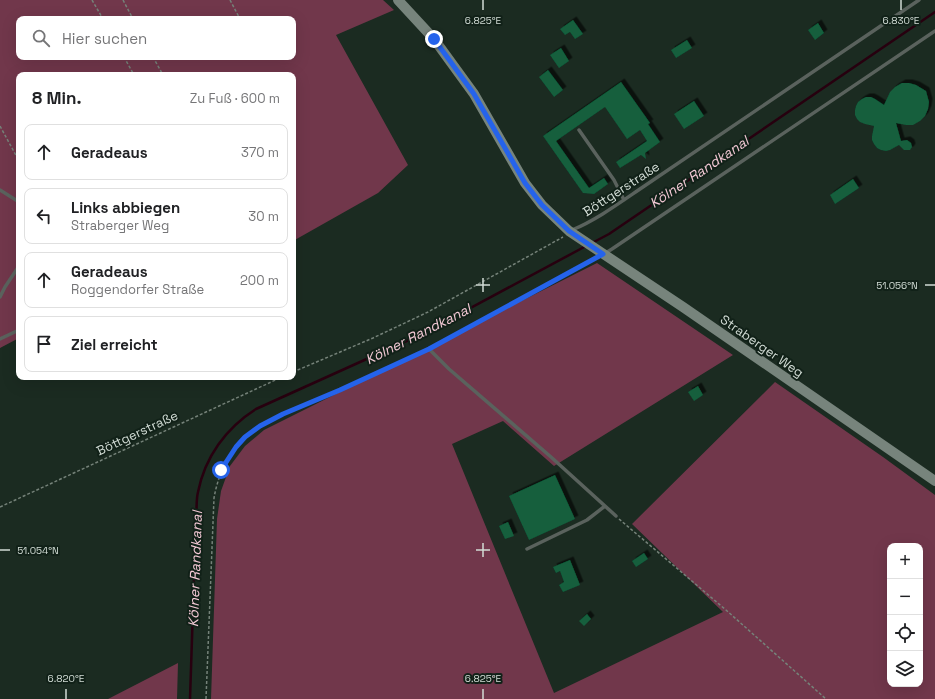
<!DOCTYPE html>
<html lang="de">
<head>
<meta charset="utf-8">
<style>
  body { margin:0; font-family:"Space Grotesk",sans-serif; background:#f2f2f2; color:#202124 }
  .controls { position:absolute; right:12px; bottom:12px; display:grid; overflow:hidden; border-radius:8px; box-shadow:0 4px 16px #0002 }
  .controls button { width:36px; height:36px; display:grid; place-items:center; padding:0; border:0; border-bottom:1px solid #e0e0e0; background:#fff; color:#202124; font:20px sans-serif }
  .stop { position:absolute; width:12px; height:12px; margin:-9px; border:3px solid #2563eb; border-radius:50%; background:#fff }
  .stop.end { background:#2563eb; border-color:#fff; box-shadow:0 1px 4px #0008 }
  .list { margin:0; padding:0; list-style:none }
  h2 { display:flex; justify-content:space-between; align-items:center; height:52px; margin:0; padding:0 16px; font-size:17px }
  h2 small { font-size:13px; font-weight:400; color:#757577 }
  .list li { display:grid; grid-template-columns:26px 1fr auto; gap:12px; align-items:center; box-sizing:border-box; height:56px; margin:0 8px 8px; padding:0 8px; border:1px solid #e0e0e0; border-radius:8px }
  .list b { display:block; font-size:15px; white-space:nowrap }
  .list p { margin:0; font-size:13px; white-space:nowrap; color:#757577 }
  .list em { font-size:13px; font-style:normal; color:#757577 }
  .icon { flex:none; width:22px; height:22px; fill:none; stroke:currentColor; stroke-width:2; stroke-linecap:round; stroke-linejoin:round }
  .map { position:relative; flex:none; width:935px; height:699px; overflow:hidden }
  .search { position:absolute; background:#fff; box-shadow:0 4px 16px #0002; left:16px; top:16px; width:280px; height:44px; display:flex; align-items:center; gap:10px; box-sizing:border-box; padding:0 14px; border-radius:8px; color:#757577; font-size:15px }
  .panel { position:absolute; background:#fff; box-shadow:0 4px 16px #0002; left:16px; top:72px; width:280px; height:308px; border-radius:8px }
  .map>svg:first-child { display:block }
  .green { fill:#71374b; fill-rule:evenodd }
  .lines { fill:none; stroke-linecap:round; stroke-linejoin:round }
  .stream { stroke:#27000f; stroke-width:2.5 }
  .building { fill:#125f3c; filter:url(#shadow) }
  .path { stroke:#758279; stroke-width:1.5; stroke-dasharray:3 2; stroke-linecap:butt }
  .lane { stroke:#5a625d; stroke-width:3.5 }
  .secondary { stroke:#77847c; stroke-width:10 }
  .route { stroke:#2563eb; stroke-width:5 }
  .ticks { fill:none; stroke:#d2dcd5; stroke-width:1.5 }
  .labels { text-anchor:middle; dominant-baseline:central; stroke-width:4; stroke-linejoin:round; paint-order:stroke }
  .street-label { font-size:13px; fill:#d2dcd5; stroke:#112118 }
  .water-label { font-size:14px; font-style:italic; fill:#f4cad6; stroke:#112118 }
  .ticks-label { font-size:10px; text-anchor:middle; fill:#d2dcd5; stroke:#112118; stroke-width:4; stroke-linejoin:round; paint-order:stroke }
</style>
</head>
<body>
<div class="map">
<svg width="935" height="699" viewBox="0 0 935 699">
  <defs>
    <filter id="shadow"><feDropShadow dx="3.5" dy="-3.5" stdDeviation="0" flood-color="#0009"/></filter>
  </defs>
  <rect width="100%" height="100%" fill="#1b2b21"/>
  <path class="green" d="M0 0H383L394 10 336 35 408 165 378 193 293 241V75H19V338L0 348ZM19 19H293V57H19Z
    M597 263 733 355 554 466 503 421 452 444 554 693 723 612 632 524 775 382 883 457 935 495V699H211L217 519 221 491 230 466 245 446 264 430ZM890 546H920V684H890Z
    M178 663 177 699H108Z"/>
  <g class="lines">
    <path class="stream" d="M592 243 609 234 935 12
      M190 699 196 517C197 509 196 500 198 492 205 457 226 428 256 409L422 334 586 246"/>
  </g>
  <path class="building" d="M573 20 583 34 575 39 570 32 565 35 560 29Z
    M818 23 824 33 815 40 808 30Z
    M687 40 692 48 676 58 671 50Z
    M561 48 569 61 559 68 550 55Z
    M548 70 563 90 554 97 539 77Z
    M621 82 650 123 648 124 660 142 645 153 646 159 641 155 620 168 616 162 647 141 640 130 627 139 605 107 556 141 589 188 604 178 608 184 594 194 583 193 543 136Z
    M902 83H909L916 85 926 91 929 102 928 109 925 116 920 121 913 125H906L896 123 901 141 907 140 911 143 912 147 910 150H904L899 145 890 150 886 151 881 150 877 148 874 144 872 140V136L874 126 865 124 860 122 857 119 855 115V110L856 106 858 102 862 99 866 97H871L875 99 884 105 890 92 895 87Z
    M694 101 704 116 684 129 674 114Z
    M853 179 859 188 835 204 830 195Z
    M698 386 703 395 694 401 688 392Z
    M555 475 575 519 529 540 509 496Z
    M508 522 514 536 505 539 499 526Z
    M644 553 648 559 636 567 632 561Z
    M570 560 580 585 563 592 559 585 564 582 560 571 556 573 553 567Z
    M587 614 591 619 584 626 579 621Z"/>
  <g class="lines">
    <path class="path" d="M92 0 103 19
      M123 0 133 19
      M230 0 240 19
      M124 57 134 75
      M153 57 163 75
      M0 126 19 161
      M433 347 595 259
      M293 372 373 338 428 312 563 237
      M0 507 282 377
      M619 519 726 610 826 699
      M206 699 214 498C218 475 228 452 246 437 270 417 302 406 330 394 362 380 393 366 424 351"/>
    <path class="lane" d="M579 130 614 180 624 200
      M0 190 19 202
      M572 230C596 220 618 204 640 189L919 0
      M604 254 612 249 935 31
      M0 297 5 287 19 266
      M0 339 19 330
      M429 349 449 369 551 457 616 516
      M527 549 587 520 605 506"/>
    <path class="secondary" d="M398 0 434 39 474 94 525 183 542 205 569 231 683 307 935 481"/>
  </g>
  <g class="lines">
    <path class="route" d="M221 470 236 447 245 437 260 426 283 414 340 390 429 349 603 254 569 231 542 205 525 183 474 94 434 39"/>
  </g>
  <path class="ticks" d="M483 0V10M901 0V10M483 278V292M476 285H490M925 285H935M483 543V557M0 550H10M476 550H490M66 689V699M483 689V699"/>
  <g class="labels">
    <g class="street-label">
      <text transform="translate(621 189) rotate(-33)">Böttgerstraße</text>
      <text transform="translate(762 346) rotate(35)">Straberger Weg</text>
      <text transform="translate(137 433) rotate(-25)">Böttgerstraße</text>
    </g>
    <g class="water-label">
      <text transform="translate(699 172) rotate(-34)">Kölner Randkanal</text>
      <text transform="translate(418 334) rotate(-27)">Kölner Randkanal</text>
      <text transform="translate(195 569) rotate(-88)">Kölner Randkanal</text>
    </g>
  </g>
  <g class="ticks-label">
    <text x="483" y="24">6.825°E</text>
    <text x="901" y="24">6.830°E</text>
    <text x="897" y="289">51.056°N</text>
    <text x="38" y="554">51.054°N</text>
    <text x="66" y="682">6.820°E</text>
    <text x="483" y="682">6.825°E</text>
  </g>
</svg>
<div class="controls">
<button>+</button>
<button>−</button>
<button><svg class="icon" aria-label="locate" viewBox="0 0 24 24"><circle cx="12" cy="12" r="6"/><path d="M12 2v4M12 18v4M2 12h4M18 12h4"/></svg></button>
<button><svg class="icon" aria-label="layers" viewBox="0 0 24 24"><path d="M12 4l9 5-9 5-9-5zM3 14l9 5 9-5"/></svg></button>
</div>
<div class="stop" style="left:221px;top:470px"></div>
<div class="stop end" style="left:434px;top:39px"></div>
<div class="search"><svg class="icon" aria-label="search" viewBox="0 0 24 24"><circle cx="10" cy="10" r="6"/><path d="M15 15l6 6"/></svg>Hier suchen</div>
<section class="panel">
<h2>8 Min.<small>Zu Fuß · 600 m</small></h2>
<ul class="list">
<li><svg class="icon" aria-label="ahead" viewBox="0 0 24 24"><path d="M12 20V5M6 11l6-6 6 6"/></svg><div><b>Geradeaus</b></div><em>370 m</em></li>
<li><svg class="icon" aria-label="left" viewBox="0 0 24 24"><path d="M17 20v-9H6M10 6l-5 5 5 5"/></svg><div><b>Links abbiegen</b><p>Straberger Weg</p></div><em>30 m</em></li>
<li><svg class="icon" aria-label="ahead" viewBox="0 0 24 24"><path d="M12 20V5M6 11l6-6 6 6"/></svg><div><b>Geradeaus</b><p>Roggendorfer Straße</p></div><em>200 m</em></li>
<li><svg class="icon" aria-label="arrive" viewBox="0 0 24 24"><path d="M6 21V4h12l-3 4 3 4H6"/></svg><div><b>Ziel erreicht</b></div></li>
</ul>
</section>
</div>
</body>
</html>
